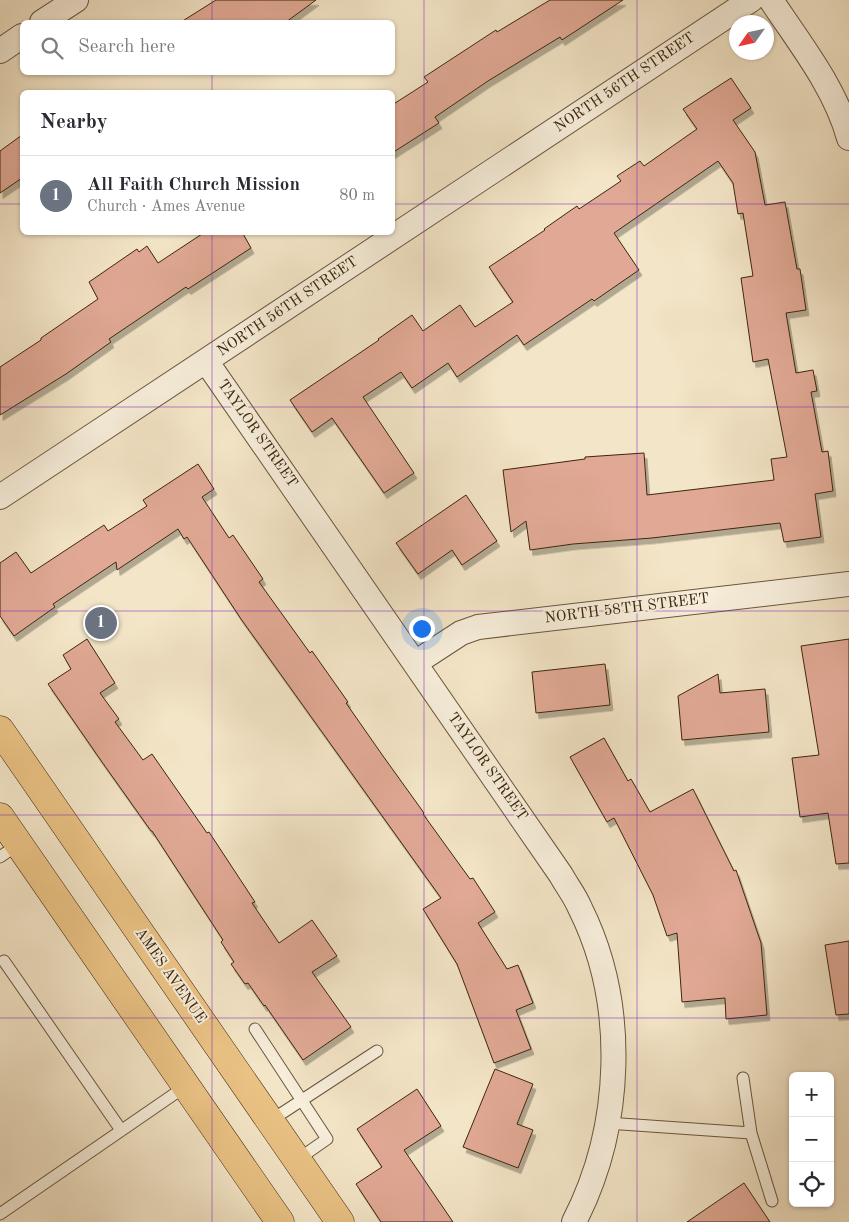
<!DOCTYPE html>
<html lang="en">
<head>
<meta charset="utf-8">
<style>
  body { margin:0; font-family:"Old Standard TT",serif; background:#f7f7f7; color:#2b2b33 }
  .controls { position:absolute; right:15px; bottom:15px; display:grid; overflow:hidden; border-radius:8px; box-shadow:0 1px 4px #0004 }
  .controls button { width:45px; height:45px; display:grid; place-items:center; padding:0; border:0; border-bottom:1px solid #e1e1e2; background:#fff; color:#2b2b33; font:25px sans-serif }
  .compass { position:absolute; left:729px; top:15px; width:45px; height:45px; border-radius:50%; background:#fff; box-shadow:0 1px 4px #0004; rotate:236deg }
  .you { position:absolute; left:421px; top:628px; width:18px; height:18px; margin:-12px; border:4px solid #fff; border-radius:50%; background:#1a73e8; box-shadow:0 0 0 8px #1a73e833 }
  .badge { display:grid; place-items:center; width:32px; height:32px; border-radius:50%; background:#8f2418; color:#fff; font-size:16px; font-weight:700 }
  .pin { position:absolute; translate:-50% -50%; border:2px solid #fff; box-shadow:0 1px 5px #0006 }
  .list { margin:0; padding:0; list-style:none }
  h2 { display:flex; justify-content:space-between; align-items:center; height:65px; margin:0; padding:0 20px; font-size:21px }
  h2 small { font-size:16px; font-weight:400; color:#7c7c81 }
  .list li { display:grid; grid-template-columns:32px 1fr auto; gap:15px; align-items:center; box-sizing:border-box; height:80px; padding:0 20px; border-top:1px solid #e1e1e2 }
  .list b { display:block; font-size:19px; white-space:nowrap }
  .list p { margin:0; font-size:16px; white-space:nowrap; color:#7c7c81 }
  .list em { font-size:16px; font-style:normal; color:#7c7c81 }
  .icon { flex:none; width:28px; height:28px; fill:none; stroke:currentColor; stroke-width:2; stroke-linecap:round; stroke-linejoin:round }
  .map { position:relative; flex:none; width:849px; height:1222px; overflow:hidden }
  .search { position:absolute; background:#fff; box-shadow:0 1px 4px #0004; left:20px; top:20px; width:375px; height:55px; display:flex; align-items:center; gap:12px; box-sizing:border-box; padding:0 18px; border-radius:8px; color:#7c7c81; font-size:19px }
  .panel { position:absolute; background:#fff; box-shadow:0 1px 4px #0004; left:20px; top:90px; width:375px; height:145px; border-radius:8px }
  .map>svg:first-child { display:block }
  .building { fill:#e1a995; stroke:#3c270d; filter:url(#shadow) }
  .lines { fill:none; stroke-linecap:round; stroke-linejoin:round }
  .service-casing { stroke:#6a563c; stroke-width:13 }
  .minor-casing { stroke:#6a563c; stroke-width:26 }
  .primary-casing { stroke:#3c270d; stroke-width:29 }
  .service { stroke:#f7eedb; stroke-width:11 }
  .minor { stroke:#f7eedb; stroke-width:24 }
  .primary { stroke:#eac284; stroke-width:28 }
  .grid { fill:none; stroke:#7b2cbf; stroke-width:1; stroke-opacity:0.55 }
  .labels { text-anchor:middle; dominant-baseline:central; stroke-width:4; stroke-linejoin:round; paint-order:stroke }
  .street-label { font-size:15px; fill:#3c270d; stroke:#f7eedb }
</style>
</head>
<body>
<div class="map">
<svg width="849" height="1222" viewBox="0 0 849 1222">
  <defs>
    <filter id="shadow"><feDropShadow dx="3" dy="5.5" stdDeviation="0" flood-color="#0004"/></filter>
  </defs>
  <rect width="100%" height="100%" fill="#f3e5c7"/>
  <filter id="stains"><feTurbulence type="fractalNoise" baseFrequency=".004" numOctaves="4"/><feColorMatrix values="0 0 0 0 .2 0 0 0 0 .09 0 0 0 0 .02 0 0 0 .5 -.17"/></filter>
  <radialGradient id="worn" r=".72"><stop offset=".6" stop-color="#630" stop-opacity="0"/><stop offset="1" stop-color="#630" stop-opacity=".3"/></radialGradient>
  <path class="building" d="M216 0H316L286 22H181Z
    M550 0H623L562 40 560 37 488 81 435 117 439 123 392 153V105L428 82 424 77 496 30 497 32Z
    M731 78 751 108 733 120 755 152 765 205 785 202 797 269H800L806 310 786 313 796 373 813 370 817 391 811 392 822 452 828 451 833 491 815 494 821 537 784 542 780 523 652 538 573 544 530 550 526 521 511 532 503 470 585 459V457L644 453 647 495 774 480 771 459 787 457 768 359 753 362 741 278 753 276 743 213 738 214 733 183 718 161 614 233 639 270 594 301 592 299 524 345 517 335 457 377 448 363 412 388 401 372 363 397 414 473 384 493 332 418 312 432 290 400 379 340 378 339 412 315 423 331 460 305 475 327 513 302 489 267 545 230 544 229 577 206 579 209 621 181 617 176 640 161 644 166 697 129 683 109Z
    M22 135V178L0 193V151Z
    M205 232H242L251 248 188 289 186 287 109 339 111 342 66 374 0 415V367L41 340V338L98 299 89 282 137 249 139 252 147 246 158 263Z
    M198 464 214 489 202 497 229 538 233 535 263 579 259 582 310 653 312 651 348 702 346 703 383 756 424 813 423 814 470 879 473 878 495 912 478 923 507 969 518 965 533 1003 516 1010 531 1049 494 1063 457 964 423 909 441 898 241 619 187 537 184 539 178 529 117 570 116 562 53 604 55 607 14 636 0 616V563L16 552 31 573 104 525 108 531 147 506 143 500Z
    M466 495 497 541 462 565 452 550 418 574 396 543Z
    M87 639 115 683 100 693 119 719 115 722 143 760 152 754 207 833 209 832 255 902 252 903 279 943 312 920 337 956 312 972 351 1027 303 1060 265 1005 264 1006 248 983 245 984 231 964 234 962 221 942 223 940 152 831H151L102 762 48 684 71 669 63 655Z
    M849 639V863L836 864 828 813 800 817 792 758 819 755 801 646Z
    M605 664 610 705 536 713 532 672Z
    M718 674 720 693 765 689 769 732 682 740 678 696Z
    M604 738 628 781 631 779 650 812 693 789 734 871 736 870 761 943 767 1015 726 1019 725 998 682 1002 677 933 667 936 653 895 614 818 607 822 570 757Z
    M849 941V1014L836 1015 825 945Z
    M495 1069 533 1084 517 1124 533 1130 518 1168 463 1147Z
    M417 1089 441 1126 404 1150 453 1222H381L356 1184 382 1167 357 1129Z
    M744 1183 770 1222H687Z"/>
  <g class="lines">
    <g class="service-casing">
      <path id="service" d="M0 857 19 844
        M4 961 121 1130
        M255 1029 327 1139 297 1160
        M743 1078 751 1133
        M270 1121 377 1051
        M607 1123 751 1133 772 1201
        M0 1214 186 1086"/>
    </g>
    <g class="minor-casing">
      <path id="minor" d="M771 0C800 44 835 87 849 138
        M42 22 76 0
        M0 51 22 36
        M206 361 561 875C567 886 575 896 580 908 628 1004 623 1127 574 1222
        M0 497 751 0
        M415 663 461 633 478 627 849 584"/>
    </g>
    <g class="primary-casing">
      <path id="primary" d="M0 730 340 1222
        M0 817 280 1222"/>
    </g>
    <use href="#service" class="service"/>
    <use href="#minor" class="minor"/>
    <use href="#primary" class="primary"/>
  </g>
  <path class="grid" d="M212 0V22M424 0V1222M637 0V1222M212 72V92M0 204H22M392 204H849M212 232V1222M0 407H849M0 611H849M0 815H849M0 1018H849"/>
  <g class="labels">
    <g class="street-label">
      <text transform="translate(625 83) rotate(-34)">NORTH 56TH STREET</text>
      <text transform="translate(288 307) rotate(-34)">NORTH 56TH STREET</text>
      <text transform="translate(257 434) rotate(55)">TAYLOR STREET</text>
      <text transform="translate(627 609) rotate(-7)">NORTH 58TH STREET</text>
      <text transform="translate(487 767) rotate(55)">TAYLOR STREET</text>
      <text transform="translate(170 976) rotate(55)">AMES AVENUE</text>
    </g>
  </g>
  <rect width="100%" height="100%" filter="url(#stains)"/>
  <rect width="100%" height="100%" fill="url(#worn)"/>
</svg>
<div class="controls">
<button>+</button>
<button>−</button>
<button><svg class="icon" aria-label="locate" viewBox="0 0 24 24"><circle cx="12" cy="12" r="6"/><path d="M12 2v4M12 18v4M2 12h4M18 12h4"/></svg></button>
</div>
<svg class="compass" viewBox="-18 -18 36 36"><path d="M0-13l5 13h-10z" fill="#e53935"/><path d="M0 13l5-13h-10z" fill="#7c7c81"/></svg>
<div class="you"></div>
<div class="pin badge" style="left:101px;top:623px;background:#6b7280">1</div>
<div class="search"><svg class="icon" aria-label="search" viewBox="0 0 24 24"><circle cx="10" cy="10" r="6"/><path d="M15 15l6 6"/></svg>Search here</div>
<section class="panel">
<h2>Nearby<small></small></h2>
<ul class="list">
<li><span class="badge" style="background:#6b7280">1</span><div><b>All Faith Church Mission</b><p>Church · Ames Avenue</p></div><em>80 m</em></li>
</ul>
</section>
</div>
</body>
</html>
